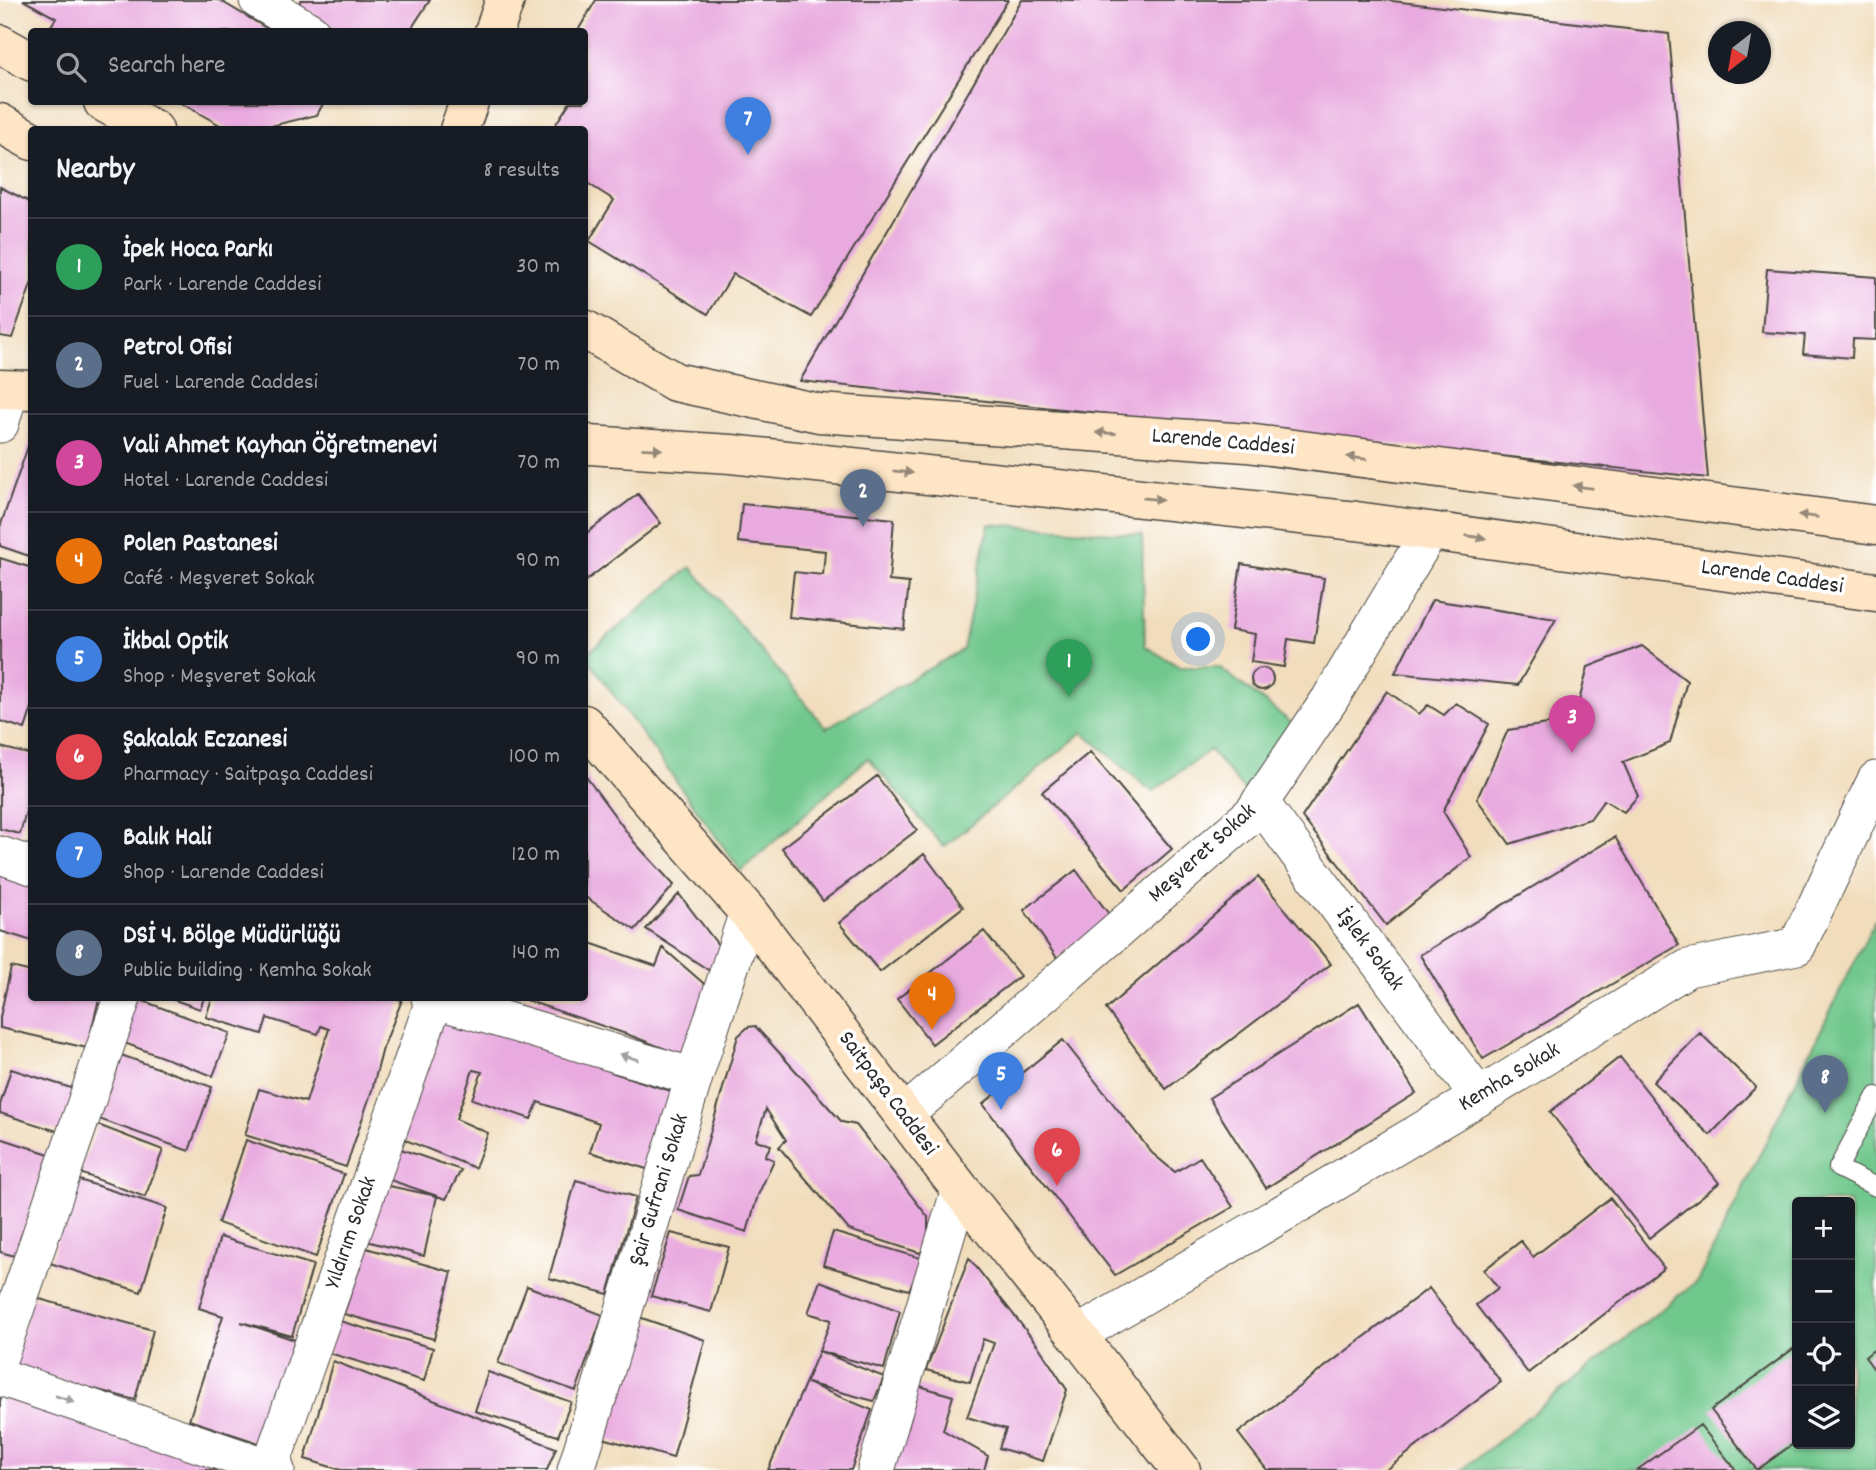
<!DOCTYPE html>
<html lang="en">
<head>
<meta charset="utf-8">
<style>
  body { margin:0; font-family:Dekko,sans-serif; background:#242831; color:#f1f3f6 }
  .controls { position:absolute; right:21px; bottom:21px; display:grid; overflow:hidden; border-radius:7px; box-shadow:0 2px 5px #0004 }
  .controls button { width:63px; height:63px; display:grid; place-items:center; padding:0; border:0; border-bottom:2px solid #363941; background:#171b24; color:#f1f3f6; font:35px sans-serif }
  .compass { position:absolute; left:1708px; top:21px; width:63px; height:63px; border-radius:50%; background:#171b24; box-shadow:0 2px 5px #0004; rotate:211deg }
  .you { position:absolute; left:1199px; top:640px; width:24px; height:24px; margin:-18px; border:5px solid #fff; border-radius:50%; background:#1a73e8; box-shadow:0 0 0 10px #1a73e833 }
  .badge { display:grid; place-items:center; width:46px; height:46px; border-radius:50%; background:#8c9099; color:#fff; font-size:23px; font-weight:700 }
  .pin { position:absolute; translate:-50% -58px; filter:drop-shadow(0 2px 4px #0008) }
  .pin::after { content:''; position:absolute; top:37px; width:24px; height:21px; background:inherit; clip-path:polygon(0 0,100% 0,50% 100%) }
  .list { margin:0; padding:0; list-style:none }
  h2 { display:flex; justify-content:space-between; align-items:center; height:91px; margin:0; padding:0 28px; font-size:30px }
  h2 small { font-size:23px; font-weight:400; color:#9ea1a6 }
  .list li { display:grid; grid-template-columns:46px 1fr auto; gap:21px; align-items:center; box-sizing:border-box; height:98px; padding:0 28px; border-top:2px solid #363941 }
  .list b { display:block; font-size:26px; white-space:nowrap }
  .list p { margin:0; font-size:23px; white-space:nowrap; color:#9ea1a6 }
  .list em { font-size:23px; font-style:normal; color:#9ea1a6 }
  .icon { flex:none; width:38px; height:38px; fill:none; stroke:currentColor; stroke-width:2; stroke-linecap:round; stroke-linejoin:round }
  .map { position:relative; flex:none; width:1876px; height:1470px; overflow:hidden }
  .search { position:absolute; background:#171b24; box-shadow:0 2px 5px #0004; left:28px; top:28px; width:560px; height:77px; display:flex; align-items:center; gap:18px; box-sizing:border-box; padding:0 24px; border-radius:7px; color:#9ea1a6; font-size:26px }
  .panel { position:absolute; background:#171b24; box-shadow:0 2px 5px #0004; left:28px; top:126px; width:560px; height:875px; border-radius:7px }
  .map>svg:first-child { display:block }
  .green { fill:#71c88d; stroke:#4e7a5c; stroke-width:2; fill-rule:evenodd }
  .building { fill:#e9abdf }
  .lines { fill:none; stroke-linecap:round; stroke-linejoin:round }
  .lane-casing { stroke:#494641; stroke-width:20 }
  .street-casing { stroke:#494641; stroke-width:39 }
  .secondary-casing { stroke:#494641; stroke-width:41 }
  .lane { stroke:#fff; stroke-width:18 }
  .street { stroke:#fff; stroke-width:37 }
  .secondary { stroke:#fee5c5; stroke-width:38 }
  .oneway { fill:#948878 }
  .oneway2 { fill:#a0a0a0 }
  .labels { text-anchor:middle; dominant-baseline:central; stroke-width:7; stroke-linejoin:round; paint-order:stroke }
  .street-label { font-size:23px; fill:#2b2b2b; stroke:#fff }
</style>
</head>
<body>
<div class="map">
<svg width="1876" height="1470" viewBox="0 0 1876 1470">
  <rect width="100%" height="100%" fill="#fff"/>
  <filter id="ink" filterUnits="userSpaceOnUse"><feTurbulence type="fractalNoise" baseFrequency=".0143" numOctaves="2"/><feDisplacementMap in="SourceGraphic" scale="14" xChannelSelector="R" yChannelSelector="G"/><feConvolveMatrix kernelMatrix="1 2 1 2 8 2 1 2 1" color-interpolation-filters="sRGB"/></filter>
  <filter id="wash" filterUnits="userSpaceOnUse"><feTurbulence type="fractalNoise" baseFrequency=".00686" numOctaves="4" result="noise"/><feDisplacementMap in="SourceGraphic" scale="28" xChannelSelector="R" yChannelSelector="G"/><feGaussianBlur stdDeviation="1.57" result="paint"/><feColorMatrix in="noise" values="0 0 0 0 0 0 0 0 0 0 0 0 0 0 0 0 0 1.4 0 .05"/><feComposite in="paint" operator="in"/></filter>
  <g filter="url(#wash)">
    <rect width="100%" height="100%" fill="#f1ddbc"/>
    <path class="green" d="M989 524 1142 535 1145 646 1180 667H1219L1297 727 1249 796 1210 750 1152 792 1083 732 944 847 868 758 741 871 585 655 691 567 826 728 963 649Z
      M1876 918V1470H1462L1698 1280ZM1797 1202H1850V1444H1797Z"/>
    <g id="blocks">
      <path class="building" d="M23 0H219L273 32H61L51 26 56 18Z
        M301 0H430L409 32H342L298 5Z
        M596 0H1008L811 317 733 274 708 314 589 241 614 200 584 181V130H552L570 102H584V32H577Z
        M1022 0H1384L1669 34 1708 478 800 381Z
        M179 102H324L317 115 254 130H229Z
        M0 187 32 203V282L12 338 0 336Z
        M1767 269 1876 277V340L1853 339 1852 358 1803 354 1805 335 1762 332Z
        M32 435V557L0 546V527Z
        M638 494 661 523 584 582V535Z
        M742 504 894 519 889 581 909 583 904 629 789 617 794 572 823 575 825 551 738 542Z
        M0 558 32 568V708L25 729 0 721Z
        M1241 564 1324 578 1314 643 1288 639 1284 667 1251 662 1255 634 1231 630Z
        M1432 600 1556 619 1518 685 1395 673Z
        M1642 646 1687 681 1670 743 1623 762 1638 796 1624 812 1604 800 1590 819 1510 844 1477 799 1508 730 1574 720 1588 667Z
        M1251 679a11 11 0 1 1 22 0a11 11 0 1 1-22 0Z
        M1387 691 1419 714 1428 705 1444 715 1456 703 1489 724 1443 811 1471 857 1386 925 1302 817Z
        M0 747 32 755V789L20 834 0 829Z
        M1090 752 1172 849 1124 890 1042 792Z
        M584 774 635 843 674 885 635 930 584 896Z
        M877 776 917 830 823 901 782 848Z
        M1615 837 1679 945 1483 1059 1420 955Z
        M924 854 963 907 880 972 839 923Z
        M0 866 32 875V941L0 931Z
        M1076 870 1111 917 1057 958 1024 910Z
        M1258 877 1331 964 1166 1089 1106 1009Z
        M679 894 728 958 713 973 646 929Z
        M984 931 1020 976 932 1044 897 999Z
        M584 941 656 966 663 948 710 989 684 1056 629 1035 520 998H584Z
        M11 967 32 972V998H105L102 1006 98 1003 87 1048 0 1028V1017Z
        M135 998 230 1033 213 1076 119 1041Z
        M169 998H204L200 1009Z
        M212 998H395L402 1000 383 1048 372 1090 346 1167 245 1135 259 1089 306 1102 329 1029 321 1026 318 1034 267 1018 262 1034 206 1017Z
        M1359 1003 1416 1093 1266 1188 1209 1098Z
        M439 1010 551 1045 614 1073 674 1092 650 1170 590 1152 599 1123 538 1102 531 1119 472 1099 482 1072 473 1070 456 1119 488 1133 475 1168 403 1139Z
        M755 1026 842 1122 856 1125 928 1217V1243L920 1253 849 1230 779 1147 786 1140 766 1109 756 1140 771 1145 765 1156 774 1160 758 1195 747 1232 678 1210 689 1176 698 1175 738 1036 748 1027Z
        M1700 1033 1756 1087 1710 1135 1653 1082Z
        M1063 1040 1152 1153 1175 1172 1200 1157 1233 1207 1115 1275 983 1104Z
        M118 1054 212 1087 189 1151 96 1118Z
        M1620 1057 1719 1183 1649 1238 1550 1112Z
        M11 1069 74 1089 60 1132 0 1113V1105Z
        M98 1125 163 1150 145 1197 80 1173Z
        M0 1138 49 1154 15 1256 0 1252Z
        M246 1140 344 1174 316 1257 218 1223Z
        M398 1148 461 1170 446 1199 387 1179Z
        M76 1179 167 1208 141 1292 50 1263Z
        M576 1180 636 1197 608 1294 549 1278Z
        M379 1184 437 1196 424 1256 359 1239Z
        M1610 1198 1664 1268 1528 1373 1476 1305 1498 1288 1484 1270 1521 1241 1533 1257Z
        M833 1232 924 1259 909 1290 823 1265Z
        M671 1233 729 1247 711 1312 651 1296Z
        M220 1237 313 1265 292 1336 241 1322 295 1340 262 1444 189 1420 223 1316 199 1308Z
        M366 1248 452 1272 434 1339 344 1314Z
        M969 1258 1039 1347 1067 1390 1043 1461 999 1448 1006 1429 967 1417 994 1343 983 1339 970 1382 926 1370Z
        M820 1281 900 1311 884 1369 819 1351 831 1320 808 1313Z
        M527 1286 603 1315 576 1391 498 1363Z
        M1429 1288 1501 1382 1386 1470H1267L1238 1433Z
        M32 1297 153 1330 135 1400 13 1367Z
        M639 1317 705 1340 673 1458 603 1438Z
        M336 1320 433 1348 424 1381 329 1353Z
        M1797 1346V1441L1757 1470 1711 1410Z
        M1876 1348V1372L1865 1357Z
        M819 1351 884 1377 874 1401 807 1383 872 1410 851 1470H768Z
        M333 1361 556 1448 547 1470H341L305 1459Z
        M488 1372 571 1402 558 1436 475 1411Z
        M913 1384 953 1396 943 1430 988 1456 984 1470H888Z
        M5 1387 234 1470H0V1401Z
        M1700 1425 1736 1470H1637Z"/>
    </g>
  </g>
  <g filter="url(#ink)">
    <use href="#blocks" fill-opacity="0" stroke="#494641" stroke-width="2"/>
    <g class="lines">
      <g class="lane-casing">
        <path id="lane" d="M1876 1096 1838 1168 1876 1187"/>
      </g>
      <g class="street-casing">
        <path id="street" d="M258 0 311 32
          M0 424 10 390
          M1260 802 1479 1097
          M0 855 32 866
          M430 998 694 1077
          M904 1115 1253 813 1330 699 1430 531
          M1077 1335 1479 1097 1688 968 1797 946 1876 780
          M0 1354 122 998
          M0 1377 276 1470
          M269 1470 435 998
          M576 1470 694 1077 748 912
          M876 1470 960 1189"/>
      </g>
      <g class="secondary-casing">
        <path id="secondary" d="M494 32 505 0
          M0 44 32 62
          M103 102 154 130
          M0 123 32 141
          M459 130 469 102
          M584 329 675 382 819 413 1247 443 1876 525
          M0 389 32 390
          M584 443 589 445 731 454 1356 521 1876 592
          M584 724 748 912 960 1189 1077 1335 1181 1470"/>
      </g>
      <use href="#lane" class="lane"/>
      <use href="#street" class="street"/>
      <use href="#secondary" class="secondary"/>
    </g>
    <defs><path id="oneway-solid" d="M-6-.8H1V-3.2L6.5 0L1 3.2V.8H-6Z" transform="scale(1.75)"/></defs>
    <g class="oneway">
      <use href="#oneway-solid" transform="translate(1106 433) rotate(-176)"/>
      <use href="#oneway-solid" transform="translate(652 449) rotate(3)"/>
      <use href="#oneway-solid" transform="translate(1357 458) rotate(-173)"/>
      <use href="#oneway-solid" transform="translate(903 472) rotate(6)"/>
      <use href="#oneway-solid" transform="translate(1583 487) rotate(-173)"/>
      <use href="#oneway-solid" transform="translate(1153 499) rotate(6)"/>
      <use href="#oneway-solid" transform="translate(1808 516) rotate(-173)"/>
      <use href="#oneway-solid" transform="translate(1476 537) rotate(8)"/>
    </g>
    <g class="oneway2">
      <use href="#oneway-solid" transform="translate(629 1057) rotate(-163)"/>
      <use href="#oneway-solid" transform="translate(65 1399) rotate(19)"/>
    </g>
  </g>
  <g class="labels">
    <g class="street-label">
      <text transform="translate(1223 443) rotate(5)">Larende Caddesi</text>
      <text transform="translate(1772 578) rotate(8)">Larende Caddesi</text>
      <text transform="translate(1203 854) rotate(-42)">Meşveret Sokak</text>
      <text transform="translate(1369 950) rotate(53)">İşlek Sokak</text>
      <text transform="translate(1510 1078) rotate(-31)">Kemha Sokak</text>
      <text transform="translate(887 1094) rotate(53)">Saitpaşa Caddesi</text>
      <text transform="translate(660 1190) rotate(-73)">Şair Gufrani Sokak</text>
      <text transform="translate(352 1233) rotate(-71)">Yıldırım Sokak</text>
    </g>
  </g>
</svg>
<div class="controls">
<button>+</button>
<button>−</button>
<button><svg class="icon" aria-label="locate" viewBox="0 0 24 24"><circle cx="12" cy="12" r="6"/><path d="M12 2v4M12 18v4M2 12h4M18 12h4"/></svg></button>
<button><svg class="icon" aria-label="layers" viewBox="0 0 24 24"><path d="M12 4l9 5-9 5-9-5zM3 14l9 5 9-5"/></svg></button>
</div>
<svg class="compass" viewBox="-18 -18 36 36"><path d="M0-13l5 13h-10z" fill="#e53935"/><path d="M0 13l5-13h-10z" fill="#9ea1a6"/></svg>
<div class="you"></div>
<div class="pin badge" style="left:1069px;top:697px;background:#2e9e5b">1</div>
<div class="pin badge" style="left:863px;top:527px;background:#5c6f8a">2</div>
<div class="pin badge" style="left:1572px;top:753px;background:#d1479c">3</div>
<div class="pin badge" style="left:932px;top:1030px;background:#e8710a">4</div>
<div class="pin badge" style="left:1001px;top:1110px;background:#3f7fe0">5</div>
<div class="pin badge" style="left:1057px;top:1186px;background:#e0444e">6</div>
<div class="pin badge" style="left:748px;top:155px;background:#3f7fe0">7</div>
<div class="pin badge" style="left:1825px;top:1113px;background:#5c6f8a">8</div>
<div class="search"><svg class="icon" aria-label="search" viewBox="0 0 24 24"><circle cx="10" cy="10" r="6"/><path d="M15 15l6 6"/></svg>Search here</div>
<section class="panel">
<h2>Nearby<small>8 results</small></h2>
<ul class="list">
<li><span class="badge" style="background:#2e9e5b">1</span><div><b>İpek Hoca Parkı</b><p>Park · Larende Caddesi</p></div><em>30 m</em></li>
<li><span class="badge" style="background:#5c6f8a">2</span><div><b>Petrol Ofisi</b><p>Fuel · Larende Caddesi</p></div><em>70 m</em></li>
<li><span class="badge" style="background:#d1479c">3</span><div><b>Vali Ahmet Kayhan Öğretmenevi</b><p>Hotel · Larende Caddesi</p></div><em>70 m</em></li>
<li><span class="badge" style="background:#e8710a">4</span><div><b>Polen Pastanesi</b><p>Café · Meşveret Sokak</p></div><em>90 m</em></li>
<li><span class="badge" style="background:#3f7fe0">5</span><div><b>İkbal Optik</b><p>Shop · Meşveret Sokak</p></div><em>90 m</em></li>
<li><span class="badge" style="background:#e0444e">6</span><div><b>Şakalak Eczanesi</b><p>Pharmacy · Saitpaşa Caddesi</p></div><em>100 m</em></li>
<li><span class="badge" style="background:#3f7fe0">7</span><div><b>Balık Hali</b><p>Shop · Larende Caddesi</p></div><em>120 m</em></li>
<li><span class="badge" style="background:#5c6f8a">8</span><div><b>DSİ 4. Bölge Müdürlüğü</b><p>Public building · Kemha Sokak</p></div><em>140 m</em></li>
</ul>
</section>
</div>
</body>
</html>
